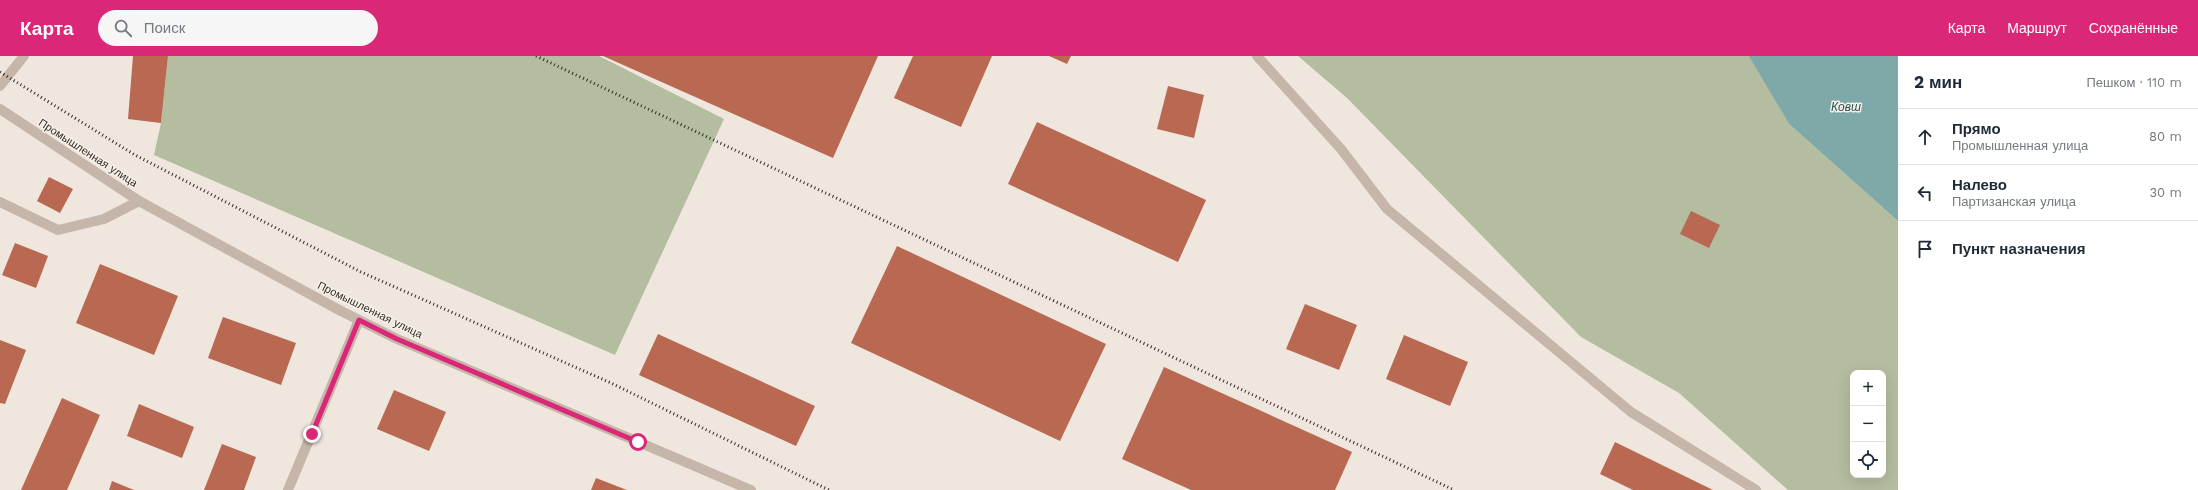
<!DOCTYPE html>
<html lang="ru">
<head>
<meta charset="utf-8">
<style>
  body { margin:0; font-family:"Work Sans",sans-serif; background:#f6f6f7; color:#1f2937 }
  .controls { position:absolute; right:12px; bottom:12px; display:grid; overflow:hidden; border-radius:8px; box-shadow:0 4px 16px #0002 }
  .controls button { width:36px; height:36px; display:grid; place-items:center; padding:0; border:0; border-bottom:1px solid #e0e1e3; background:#fff; color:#1f2937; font:20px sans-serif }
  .stop { position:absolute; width:12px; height:12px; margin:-9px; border:3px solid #db2777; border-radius:50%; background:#fff }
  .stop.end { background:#db2777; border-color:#fff; box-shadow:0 1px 4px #0008 }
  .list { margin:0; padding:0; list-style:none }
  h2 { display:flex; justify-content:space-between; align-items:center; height:52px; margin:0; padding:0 16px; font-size:17px }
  h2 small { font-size:13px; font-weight:400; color:#747a83 }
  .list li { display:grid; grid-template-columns:26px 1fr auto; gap:12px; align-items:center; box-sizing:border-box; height:56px; padding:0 16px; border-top:1px solid #e0e1e3 }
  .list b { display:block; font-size:15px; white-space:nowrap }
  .list p { margin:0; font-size:13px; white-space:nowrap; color:#747a83 }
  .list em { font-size:13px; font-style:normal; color:#747a83 }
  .icon { flex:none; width:22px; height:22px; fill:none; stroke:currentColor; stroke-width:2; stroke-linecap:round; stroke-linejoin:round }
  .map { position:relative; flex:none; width:1898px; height:434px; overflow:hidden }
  header { display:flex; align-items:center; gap:24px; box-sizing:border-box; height:56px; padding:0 20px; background:#db2777; color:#fff }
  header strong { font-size:19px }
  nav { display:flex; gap:22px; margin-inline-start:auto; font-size:14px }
  .search { width:280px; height:36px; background:#f6f6f7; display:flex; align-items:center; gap:10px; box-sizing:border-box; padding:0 14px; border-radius:22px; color:#747a83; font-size:15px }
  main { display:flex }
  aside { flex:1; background:#fff }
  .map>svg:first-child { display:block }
  .green { fill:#b4bd9f; fill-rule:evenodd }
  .water { fill:#7fa9a9 }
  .building { fill:#b96852 }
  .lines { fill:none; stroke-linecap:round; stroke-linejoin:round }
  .service { stroke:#c6b6aa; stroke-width:10 }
  .minor { stroke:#c6b6aa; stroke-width:10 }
  .rail { stroke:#352c29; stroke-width:3; stroke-dasharray:1 3; stroke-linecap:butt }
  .route { stroke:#db2777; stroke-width:5 }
  .labels { text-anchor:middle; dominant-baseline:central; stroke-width:3; stroke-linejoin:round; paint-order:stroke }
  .street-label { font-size:11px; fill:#352c29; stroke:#f8f1e9 }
  .water-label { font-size:12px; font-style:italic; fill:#235052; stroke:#f8f1e9 }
</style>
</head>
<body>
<header>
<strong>Карта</strong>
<div class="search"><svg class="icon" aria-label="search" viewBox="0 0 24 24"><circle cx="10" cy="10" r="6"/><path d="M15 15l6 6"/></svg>Поиск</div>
<nav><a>Карта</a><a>Маршрут</a><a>Сохранённые</a></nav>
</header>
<main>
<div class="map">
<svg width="1898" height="434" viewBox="0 0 1898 434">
  <rect width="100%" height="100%" fill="#efe6dd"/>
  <path class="green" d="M168 0H599L724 63 615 299 154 99 161 67Z
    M1298 0H1750L1789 68 1898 165V434H1788L1679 337 1581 281 1347 42ZM1853 317H1883V419H1853Z"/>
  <path class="water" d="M1749 0H1898V165L1789 68Z"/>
  <path class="building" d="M133 0H168L161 67 128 63Z
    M603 0H878L833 102Z
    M913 0H992L961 71 894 42Z
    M1049 0H1071L1067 8Z
    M1168 30 1204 39 1194 82 1157 73Z
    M1037 66 1206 144 1178 206 1008 128Z
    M49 121 73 133 60 157 37 145Z
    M1691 155 1720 169 1709 192 1680 178Z
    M15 187 48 200 36 232 2 219Z
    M897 190 1106 288 1060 385 851 287Z
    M100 208 178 240 154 299 76 267Z
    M1305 248 1357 269 1339 314 1286 293Z
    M223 261 296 287 281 329 208 302Z
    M658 278 815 350 796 390 639 319Z
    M1404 279 1468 306 1450 350 1386 323Z
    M0 284 26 294 5 348 0 347Z
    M1164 311 1352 396 1335 434H1191L1122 403Z
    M394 334 446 356 429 395 377 373Z
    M62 342 100 359 67 434H21Z
    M139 348 194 371 182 402 127 380Z
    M1615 386 1713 434H1633L1600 418Z
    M222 388 256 401 244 434H204Z
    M596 422 627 434H591Z
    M112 425 134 434H109Z"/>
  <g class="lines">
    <path class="service" d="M1257 0 1341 93 1387 153 1631 356 1756 434
      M0 30 24 0
      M0 146 58 174 104 163 139 145"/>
    <path class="minor" d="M0 53 139 145 339 254 397 283 751 434
      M288 434 359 264"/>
    <path class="rail" d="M536 0 1454 434
      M0 16 135 99 361 216 611 327 829 434"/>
  </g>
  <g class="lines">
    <path class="route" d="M312 378 359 264 397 283 638 386"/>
  </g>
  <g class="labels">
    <g class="street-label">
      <text transform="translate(88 97) rotate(33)">Промышленная улица</text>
      <text transform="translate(370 254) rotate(26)">Промышленная улица</text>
    </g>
    <g class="water-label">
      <text x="1846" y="51">Ковш</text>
    </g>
  </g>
</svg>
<div class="controls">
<button>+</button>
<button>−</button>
<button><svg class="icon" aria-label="locate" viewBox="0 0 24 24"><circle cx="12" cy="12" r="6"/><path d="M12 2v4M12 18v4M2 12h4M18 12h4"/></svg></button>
</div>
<div class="stop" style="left:638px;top:386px"></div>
<div class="stop end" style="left:312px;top:378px"></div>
</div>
<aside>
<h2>2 мин<small>Пешком · 110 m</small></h2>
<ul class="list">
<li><svg class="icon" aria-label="ahead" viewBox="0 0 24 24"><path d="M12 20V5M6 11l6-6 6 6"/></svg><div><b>Прямо</b><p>Промышленная улица</p></div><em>80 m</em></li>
<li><svg class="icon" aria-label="left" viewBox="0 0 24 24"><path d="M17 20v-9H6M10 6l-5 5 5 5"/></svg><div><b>Налево</b><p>Партизанская улица</p></div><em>30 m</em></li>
<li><svg class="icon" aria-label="arrive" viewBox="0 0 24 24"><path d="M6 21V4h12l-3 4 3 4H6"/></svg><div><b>Пункт назначения</b></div></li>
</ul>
</aside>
</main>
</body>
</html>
